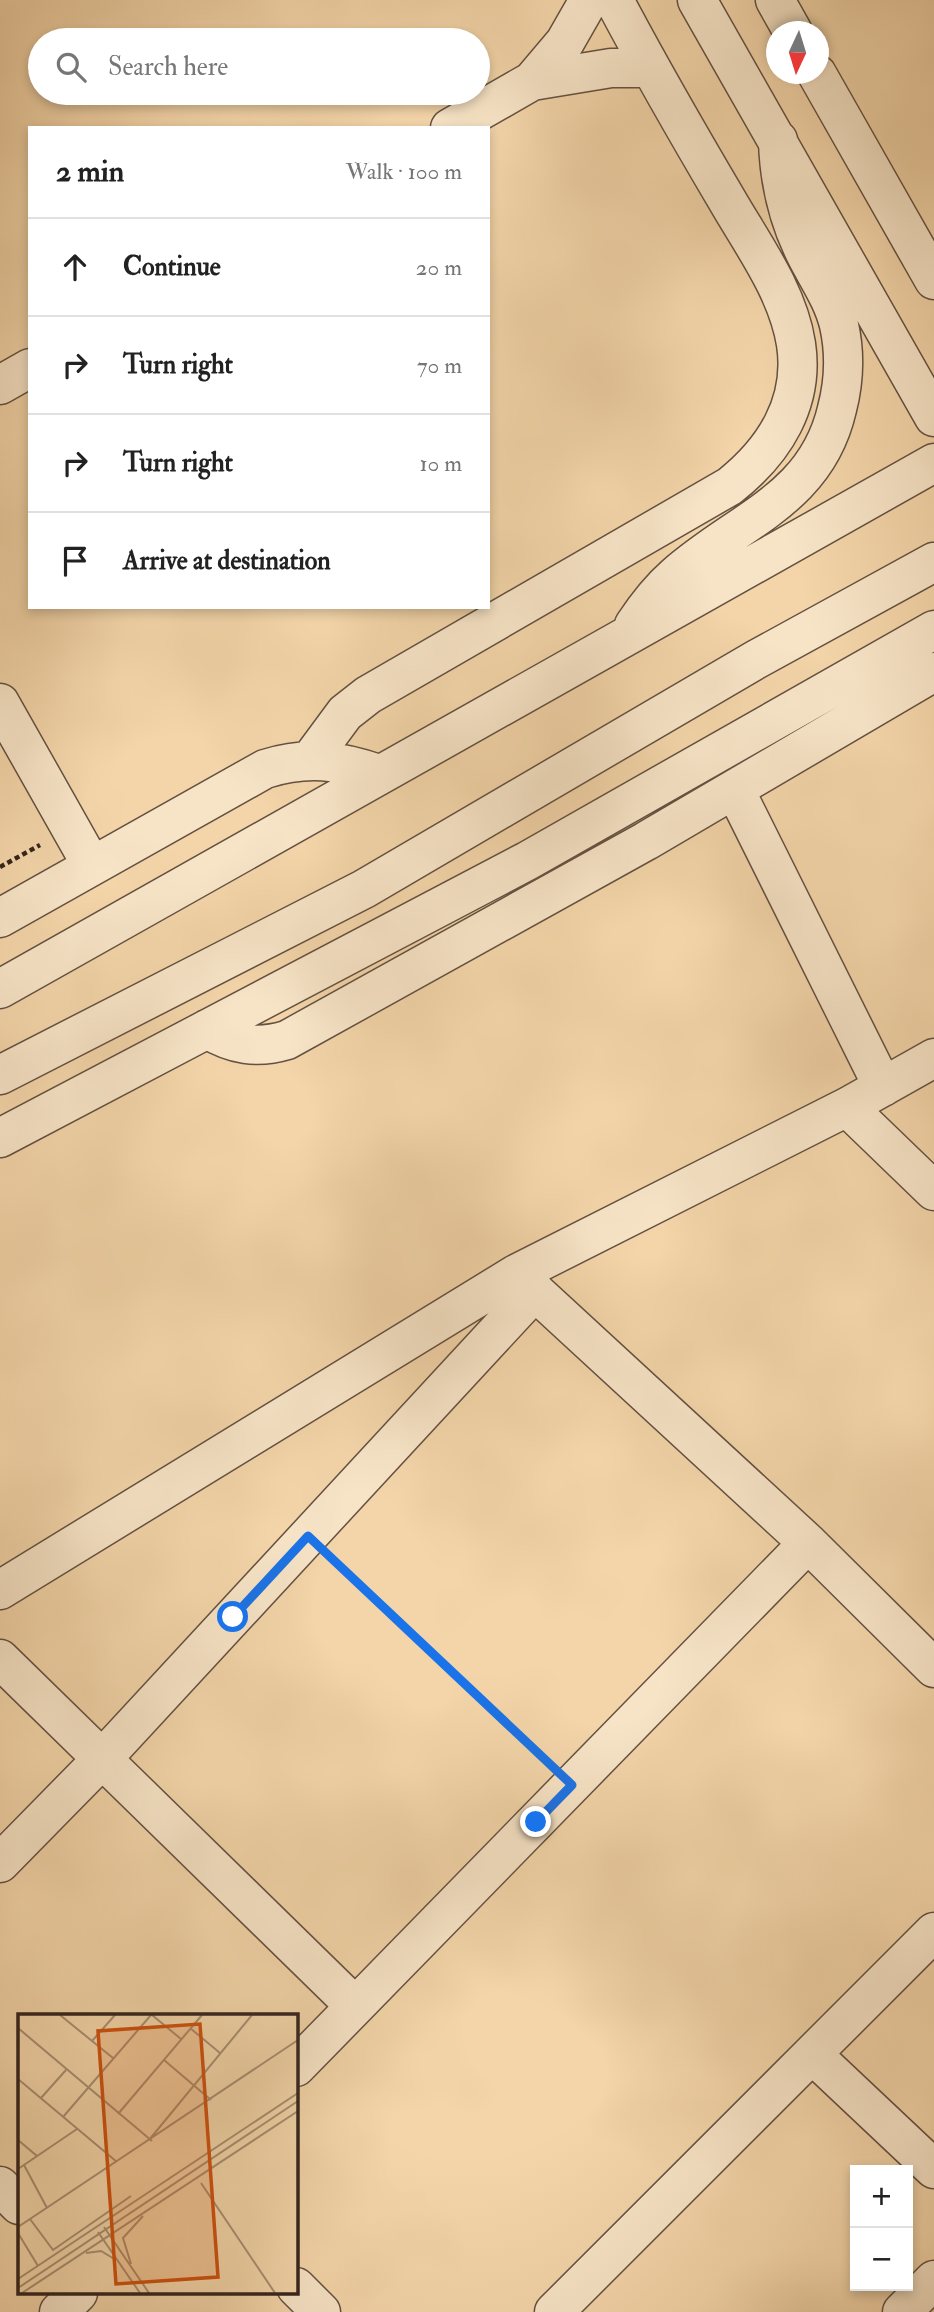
<!DOCTYPE html>
<html lang="en">
<head>
<meta charset="utf-8">
<style>
  body { margin:0; font-family:"IM FELL Double Pica",serif; background:#f2f2f2; color:#222 }
  .controls { position:absolute; right:21px; bottom:21px; display:grid; overflow:hidden; border-radius:0px; box-shadow:0 4px 10px #0003 }
  .controls button { width:63px; height:63px; display:grid; place-items:center; padding:0; border:0; border-bottom:2px solid #e0e0e0; background:#fff; color:#222; font:35px sans-serif }
  .compass { position:absolute; left:766px; top:21px; width:63px; height:63px; border-radius:50%; background:#fff; box-shadow:0 4px 10px #0003; rotate:184deg }
  .stop { position:absolute; width:21px; height:21px; margin:-16px; border:5px solid #1a73e8; border-radius:50%; background:#fff }
  .stop.end { background:#1a73e8; border-color:#fff; box-shadow:0 2px 7px #0008 }
  .list { margin:0; padding:0; list-style:none }
  h2 { display:flex; justify-content:space-between; align-items:center; height:91px; margin:0; padding:0 28px; font-size:30px }
  h2 small { font-size:23px; font-weight:400; color:#767676 }
  .list li { display:grid; grid-template-columns:46px 1fr auto; gap:21px; align-items:center; box-sizing:border-box; height:98px; padding:0 28px; border-top:2px solid #e0e0e0 }
  .list b { display:block; font-size:26px; white-space:nowrap }
  .list em { font-size:23px; font-style:normal; color:#767676 }
  .icon { flex:none; width:38px; height:38px; fill:none; stroke:currentColor; stroke-width:2; stroke-linecap:round; stroke-linejoin:round }
  .map { position:relative; flex:none; width:934px; height:2312px; overflow:hidden }
  .search { position:absolute; background:#fff; box-shadow:0 4px 10px #0003; left:28px; top:28px; width:462px; height:77px; display:flex; align-items:center; gap:18px; box-sizing:border-box; padding:0 24px; border-radius:38px; color:#767676; font-size:26px }
  .panel { position:absolute; background:#fff; box-shadow:0 4px 10px #0003; left:28px; top:126px; width:462px; height:483px; border-radius:0px }
  .map>svg:first-child { display:block }
  .lines { fill:none; stroke-linecap:round; stroke-linejoin:round }
  .minor-casing { stroke:#645142; stroke-width:41 }
  .path { stroke:#34251f; stroke-width:4.5; stroke-dasharray:5 3.5; stroke-linecap:butt }
  .minor { stroke:#f7e4c7; stroke-width:38 }
  .route { stroke:#1a73e8; stroke-width:9 }
  .inset-road { fill:none; stroke:#a78f72; stroke-width:2 }
  .view { fill:#cd510f; fill-opacity:0.15; stroke:#cd510f; stroke-width:3.5 }
  .inset-edge { fill:none; stroke:#34251f; stroke-width:3.5 }
</style>
</head>
<body>
<div class="map">
<svg width="934" height="2312" viewBox="0 0 934 2312">
  <rect width="100%" height="100%" fill="#f3d5a9"/>
  <filter id="stains"><feTurbulence type="fractalNoise" baseFrequency=".00286" numOctaves="4"/><feColorMatrix values="0 0 0 0 .2 0 0 0 0 .09 0 0 0 0 .02 0 0 0 .5 -.17"/></filter>
  <radialGradient id="worn" r=".72"><stop offset=".6" stop-color="#630" stop-opacity="0"/><stop offset="1" stop-color="#630" stop-opacity=".3"/></radialGradient>
  <g class="lines">
    <g class="minor-casing">
      <path id="minor" d="M697 0 934 417
        M775 0 793 32
        M817 74 934 280
        M532 81 611 68H651
        M450 128 532 81 565 42 589 0
        M0 385 30 368
        M634 625C646 607 659 590 675 576 738 520 816 500 837 409 844 382 845 352 839 325 833 300 819 280 807 257 788 220 779 182 778 140
        M0 703 92 866
        M311 759 345 713 368 695 730 486C774 451 805 403 796 344 788 292 753 245 727 200 688 134 650 68 614 0
        M735 790 883 1087
        M0 918 265 769C307 756 339 760 379 774
        M0 989 934 463
        M207 1029C233 1045 257 1049 287 1040L646 841 934 672
        M0 1075 364 889 757 659 934 562
        M847 1107 934 1191
        M0 1138 527 861 934 630
        M516 1274 808 1543 934 1668
        M0 1590 516 1274 847 1107 934 1058
        M0 1659 355 2006
        M0 1863 102 1759 535 1291
        M812 2054 934 2169
        M296 2067 808 1543
        M0 2186 19 2205
        M296 2287 321 2312
        M59 2312 78 2293
        M554 2312 934 1932
        M902 2312 934 2280"/>
    </g>
    <path class="path" d="M0 867 40 845
      M333 1560 546 1760"/>
    <use href="#minor" class="minor"/>
  </g>
  <g class="lines">
    <path class="route" d="M233 1617 308 1536 572 1785 536 1822"/>
  </g>
  <g transform="translate(18 2014)">
    <rect width="280" height="280" fill="#f3d5a9"/>
    <path class="inset-road" d="M42 1 95 44M134 1 163 25M0 14 134 127M172 14 202 39M74 27 97 1M146 46 193 86M0 65 99 148M23 84 48 56M100 100 184 1M45 103 133 1M0 126 19 142M131 126 234 1M6 151 29 194M0 155 59 115M183 169 257 279M12 205 35 236 113 182M0 213 280 26M86 213 131 279M80 218 122 279M0 219 20 252M68 239 83 237 98 246M113 250 105 224 125 202M0 265 280 79M0 274 280 87M4 279 280 97"/>
    <path class="view" d="M182 10 200 263 98 270 80 17Z"/>
    <rect width="280" height="280" class="inset-edge"/>
  </g>
  <rect width="100%" height="100%" filter="url(#stains)"/>
  <rect width="100%" height="100%" fill="url(#worn)"/>
</svg>
<div class="controls">
<button>+</button>
<button>−</button>
</div>
<svg class="compass" viewBox="-18 -18 36 36"><path d="M0-13l5 13h-10z" fill="#e53935"/><path d="M0 13l5-13h-10z" fill="#767676"/></svg>
<div class="stop" style="left:233px;top:1617px"></div>
<div class="stop end" style="left:536px;top:1822px"></div>
<div class="search"><svg class="icon" aria-label="search" viewBox="0 0 24 24"><circle cx="10" cy="10" r="6"/><path d="M15 15l6 6"/></svg>Search here</div>
<section class="panel">
<h2>2 min<small>Walk · 100 m</small></h2>
<ul class="list">
<li><svg class="icon" aria-label="ahead" viewBox="0 0 24 24"><path d="M12 20V5M6 11l6-6 6 6"/></svg><div><b>Continue</b></div><em>20 m</em></li>
<li><svg class="icon" aria-label="right" viewBox="0 0 24 24"><path d="M7 20v-9h11M14 6l5 5-5 5"/></svg><div><b>Turn right</b></div><em>70 m</em></li>
<li><svg class="icon" aria-label="right" viewBox="0 0 24 24"><path d="M7 20v-9h11M14 6l5 5-5 5"/></svg><div><b>Turn right</b></div><em>10 m</em></li>
<li><svg class="icon" aria-label="arrive" viewBox="0 0 24 24"><path d="M6 21V4h12l-3 4 3 4H6"/></svg><div><b>Arrive at destination</b></div></li>
</ul>
</section>
</div>
</body>
</html>
